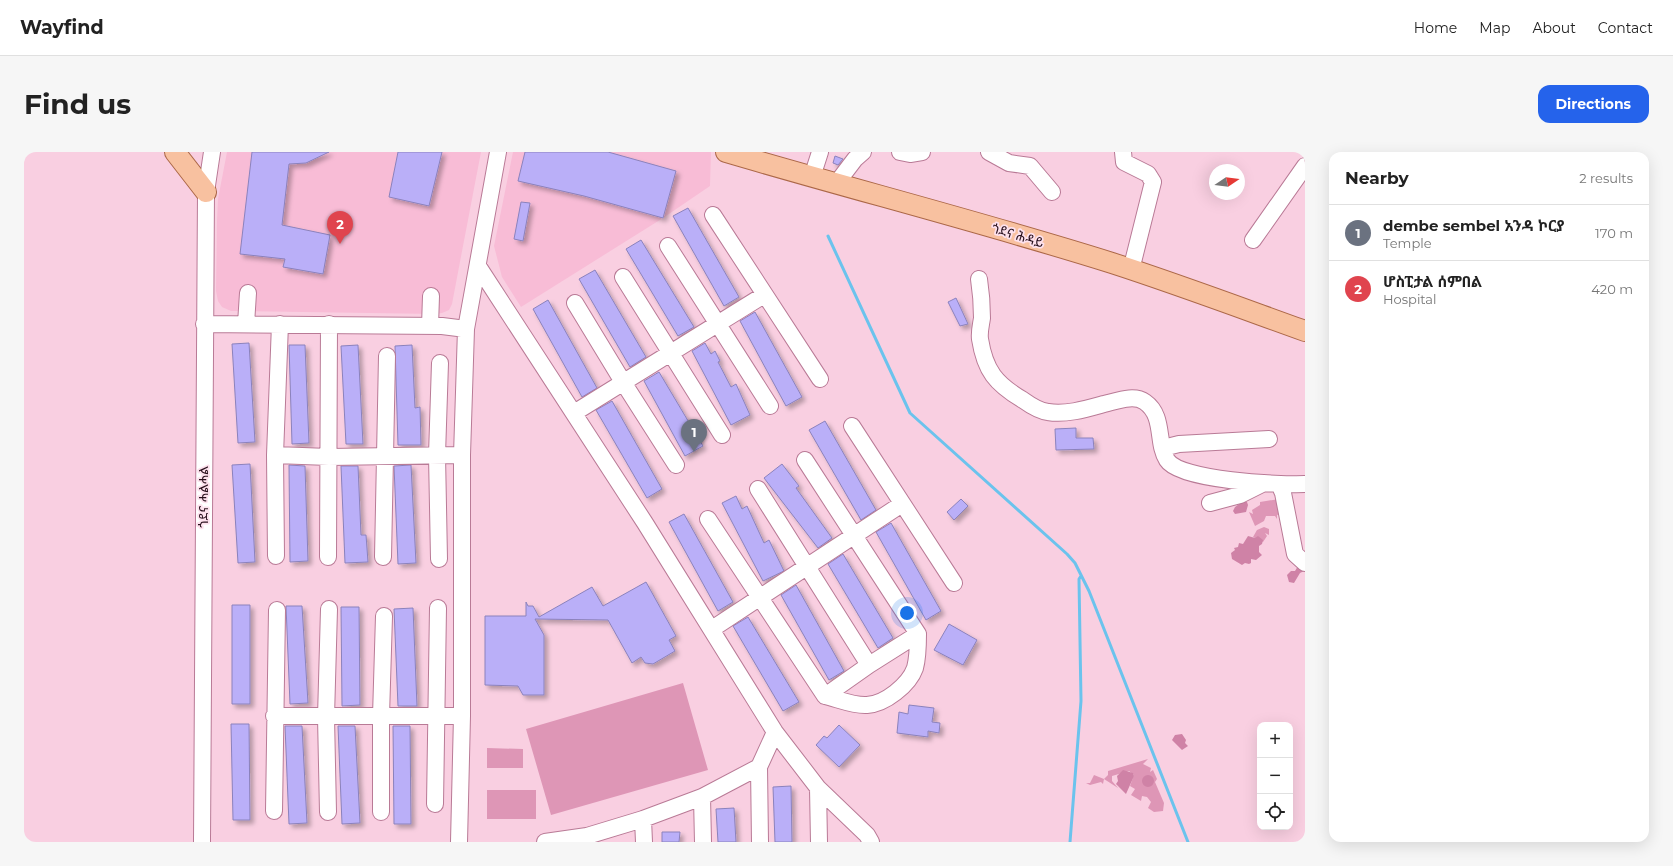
<!DOCTYPE html>
<html lang="en">
<head>
<meta charset="utf-8">
<style>
  body { margin:0; font-family:Montserrat,"Noto Sans Ethiopic",sans-serif; background:#f6f6f6; color:#222 }
  .controls { position:absolute; right:12px; bottom:12px; display:grid; overflow:hidden; border-radius:8px; box-shadow:0 4px 16px #0002 }
  .controls button { width:36px; height:36px; display:grid; place-items:center; padding:0; border:0; border-bottom:1px solid #e0e0e0; background:#fff; color:#222; font:20px sans-serif }
  .compass { position:absolute; left:1185px; top:12px; width:36px; height:36px; border-radius:50%; background:#fff; box-shadow:0 4px 16px #0002; rotate:77deg }
  .you { position:absolute; left:883px; top:461px; width:14px; height:14px; margin:-10px; border:3px solid #fff; border-radius:50%; background:#1a73e8; box-shadow:0 0 0 6px #1a73e833 }
  .badge { display:grid; place-items:center; width:26px; height:26px; border-radius:50%; background:#2563eb; color:#fff; font-size:13px; font-weight:700 }
  .pin { position:absolute; translate:-50% -33px; filter:drop-shadow(0 1px 2px #0008) }
  .pin::after { content:''; position:absolute; top:21px; width:14px; height:12px; background:inherit; clip-path:polygon(0 0,100% 0,50% 100%) }
  .list { margin:0; padding:0; list-style:none }
  h2 { display:flex; justify-content:space-between; align-items:center; height:52px; margin:0; padding:0 16px; font-size:17px }
  h2 small { font-size:13px; font-weight:400; color:#767676 }
  .list li { display:grid; grid-template-columns:26px 1fr auto; gap:12px; align-items:center; box-sizing:border-box; height:56px; padding:0 16px; border-top:1px solid #e0e0e0 }
  .list b { display:block; font-size:15px; white-space:nowrap }
  .list p { margin:0; font-size:13px; white-space:nowrap; color:#767676 }
  .list em { font-size:13px; font-style:normal; color:#767676 }
  .icon { flex:none; width:22px; height:22px; fill:none; stroke:currentColor; stroke-width:2; stroke-linecap:round; stroke-linejoin:round }
  .map { position:relative; flex:none; width:1281px; height:690px; overflow:hidden; border-radius:12px }
  header { display:flex; align-items:center; gap:24px; box-sizing:border-box; height:56px; padding:0 20px; background:#fff; border-bottom:1px solid #e0e0e0 }
  header strong { font-size:19px }
  nav { display:flex; gap:22px; margin-inline-start:auto; font-size:14px }
  .intro { display:flex; align-items:center; justify-content:space-between; box-sizing:border-box; height:96px; padding:0 24px }
  h1 { margin:0; font-size:28px }
  .button { padding:10px 18px; border-radius:12px; background:#2563eb; color:#fff; font-size:14px; font-weight:700 }
  main { display:flex; gap:24px; padding:0 24px }
  aside { flex:1; background:#fff; border-radius:12px; box-shadow:0 4px 16px #0002 }
  .map>svg:first-child { display:block }
  .built { fill:#f8bcd6 }
  .green { fill:#de96b6 }
  .forest { fill:#cf82a6 }
  .lines { fill:none; stroke-linecap:round; stroke-linejoin:round }
  .stream { stroke:#6bc3ed; stroke-width:3 }
  .building { fill:#baaff8; stroke:#8b82bc; filter:url(#shadow) }
  .minor-casing { stroke:#b97a96; stroke-width:18 }
  .major-casing { stroke:#ac6848; stroke-width:22 }
  .minor { stroke:#fff; stroke-width:16 }
  .major { stroke:#f8c1a0; stroke-width:20 }
  .labels { text-anchor:middle; dominant-baseline:central; stroke-width:3.5; stroke-linejoin:round; paint-order:stroke }
  .street-label { font-size:13px; fill:#270f1b; stroke:#fde1ed }
</style>
</head>
<body>
<header>
<strong>Wayfind</strong>
<nav><a>Home</a><a>Map</a><a>About</a><a>Contact</a></nav>
</header>
<div class="intro"><h1>Find us</h1><a class="button">Directions</a></div>
<main>
<div class="map">
<svg width="1281" height="690" viewBox="0 0 1281 690">
  <defs>
    <filter id="shadow"><feDropShadow dx="3.5" dy="3.5" stdDeviation="2" flood-color="#0004"/></filter>
  </defs>
  <rect width="100%" height="100%" fill="#f9cfe1"/>
  <path class="built" d="M203 0H457L435 115 428 152 425 158 418 161 411 162 217 159H207L198 155 194 149 192 139 193 69 194 47Z
    M489 0H687L686 34 639 66 497 155 478 125 470 94Z"/>
  <path class="green" d="M1255 347 1256 362 1253 363V367L1251 364H1242L1240 369 1231 374 1225 360 1229 362 1228 358 1236 353V350Z
    M1240 375 1245 377V383L1241 381 1243 384 1239 390 1229 385 1233 378Z
    M659 531 684 618 527 663 502 577Z
    M463 596 499 597V616H463Z
    M1124 607 1119 612 1127 616 1126 620 1129 618 1133 627 1131 630 1140 651 1139 659 1130 660 1124 656 1127 650 1123 645 1118 644 1117 649 1107 643 1111 637 1106 634 1110 623 1105 619 1088 624V629L1094 636 1080 627 1079 632 1077 630 1066 633 1062 631H1066L1070 623 1080 627 1084 623V619Z
    M463 638H512V667H463Z"/>
  <path class="forest" d="M1218 350H1223L1224 353 1222 360 1211 362 1209 359 1211 355Z
    M1224 384 1231 386 1234 384 1239 388 1238 392 1235 394V400L1238 403 1232 408 1227 407V411L1225 412 1221 411 1218 413 1208 407 1207 401 1211 398 1210 396 1214 395 1215 391 1219 392Z
    M1274 414 1280 419 1276 421 1270 431 1265 430 1263 423 1267 419H1271Z
    M1158 582 1162 588 1161 591 1164 594 1158 598 1148 588 1151 583Z
    M1099 618 1109 621 1110 624 1102 642 1092 632 1094 629 1093 624Z
    M1118 629a6 6 0 1 1 12 0a6 6 0 1 1-12 0Z"/>
  <g class="lines">
    <path class="stream" d="M804 84 886 261 1043 402 1051 411 1065 439 1164 690
      M1046 690 1057 549 1055 427 1057 424"/>
  </g>
  <path class="building" d="M228 0H305L282 11 265 12 258 73 306 83 299 122 259 115 261 107 216 102Z
    M374 0H418L405 54 365 45Z
    M501 0H584L652 19 639 66 560 44 494 29Z
    M811 4 819 7 814 13 809 11Z
    M497 50 506 51 499 89 490 87Z
    M664 56 715 145 700 154 649 64Z
    M617 88 670 175 654 184 602 97Z
    M571 118 622 205 606 215 555 127Z
    M932 146 944 172 936 174 924 150Z
    M524 148 573 236 558 245 509 157Z
    M731 160 778 245 762 254 716 169Z
    M225 191 231 290 214 291 208 192Z
    M681 191 687 202 691 199 696 209 694 210 707 235 712 232 726 263 707 273 668 199Z
    M265 193H281L285 291 268 292Z
    M334 193 339 292H322L317 194Z
    M388 193 391 256 396 255 397 293H374L371 194Z
    M635 220 679 294 661 304 620 229Z
    M588 249 638 337 623 346 572 258Z
    M801 269 852 358 837 368 785 278Z
    M1052 276V286H1069L1070 297 1032 298 1031 277Z
    M226 312 231 410 214 411 208 313Z
    M758 312 775 334 772 336 808 386 794 396 740 326Z
    M265 313 281 314 284 409 266 410Z
    M387 313 392 411 374 412 370 314Z
    M317 314H334L337 383H342L344 410 321 411Z
    M712 344 718 357 723 354 740 391 745 388 760 419 739 429 698 351Z
    M937 347 944 354 930 368 923 360Z
    M660 362 709 450 694 459 645 370Z
    M867 371 917 459 902 468 852 380Z
    M819 402 869 486 854 496 804 412Z
    M622 430 652 484 645 488 651 499 629 512 621 511 617 505 608 511 584 468 511 467 520 483V543H499L494 534 461 533V464H502V450L504 454H509L515 465 568 435 579 454Z
    M772 433 820 519 805 528 757 443Z
    M208 453H226V552H208Z
    M262 454H278L284 551 266 552Z
    M317 455H335L336 553 318 554Z
    M389 456 393 554H374L370 457Z
    M724 465 775 550 759 559 709 474Z
    M925 472 953 488 939 513 910 498Z
    M885 553 910 556 908 570 916 571 915 581 904 579V585L873 581 875 560 884 562Z
    M207 572H225L226 668H209Z
    M815 573 836 593 815 615 792 593 800 584 803 586Z
    M261 574H278L283 671 265 672Z
    M314 574H331L336 671 318 672Z
    M369 574H386L387 672H370Z
    M767 634 768 690H751L749 635Z
    M710 656 712 690H694L692 657Z
    M638 680H656L655 690H638Z"/>
  <g class="lines">
    <g class="minor-casing">
      <path id="minor" d="M876 0 886 2 898 0
        M965 0 985 11 1006 14 1028 40
        M1099 0 1100 10 1124 22 1129 30 1107 118
        M788 25 796 0
        M812 32 831 7 839 0
        M689 63 796 227
        M1229 88 1281 14
        M644 94 746 254
        M454 114 621 371 751 580 794 636 843 683 847 690
        M599 125 698 283
        M955 127C957 140 958 153 958 166 957 173 955 180 956 187 961 219 972 232 999 248 1006 253 1015 259 1024 260 1042 263 1062 257 1080 252 1093 249 1110 242 1121 250 1141 264 1132 291 1143 308 1156 329 1256 333 1281 332
        M551 151 599 230 652 313
        M180 172 418 174 442 177
        M222 172 224 141
        M406 174 407 144
        M550 261 740 143
        M828 274 930 431
        M1141 302 1143 295 1155 292 1245 287
        M251 303 305 305 438 303
        M1255 332 1259 341 1271 402 1281 411
        M734 337 845 513
        M1186 351 1216 343 1240 331
        M684 367 801 544C814 547 830 554 843 553 861 552 885 533 891 516 894 505 894 493 894 482L781 308
        M252 404 251 303 256 172
        M304 405 305 172
        M359 405 363 204
        M415 407 413 303 416 211
        M688 477 878 352
        M801 544 845 513 894 482
        M250 564H438
        M735 615 736 690
        M794 636 795 690
        M678 645 679 690
        M411 652 414 456
        M250 659 253 458
        M304 660 302 565 305 457
        M357 660V564L360 464
        M619 667 620 690
        M178 690 182 40 188 0
        M435 690 438 564V303L442 177 474 0
        M521 690 563 684 619 667 678 645 735 615 751 580"/>
    </g>
    <g class="major-casing">
      <path id="major" d="M151 0 182 40
        M702 0C831 38 961 71 1088 111 1153 132 1217 156 1281 179"/>
    </g>
    <use href="#minor" class="minor"/>
    <use href="#major" class="major"/>
  </g>
  <g class="labels">
    <g class="street-label">
      <text transform="translate(994 83) rotate(17)">ጎደና ሕዳይ</text>
      <text transform="translate(179 345) rotate(-90)">ጎደና ሓልሓል</text>
    </g>
  </g>
</svg>
<div class="controls">
<button>+</button>
<button>−</button>
<button><svg class="icon" aria-label="locate" viewBox="0 0 24 24"><circle cx="12" cy="12" r="6"/><path d="M12 2v4M12 18v4M2 12h4M18 12h4"/></svg></button>
</div>
<svg class="compass" viewBox="-18 -18 36 36"><path d="M0-13l5 13h-10z" fill="#e53935"/><path d="M0 13l5-13h-10z" fill="#767676"/></svg>
<div class="you"></div>
<div class="pin badge" style="left:670px;top:300px;background:#6b7280">1</div>
<div class="pin badge" style="left:316px;top:92px;background:#e0444e">2</div>
</div>
<aside>
<h2>Nearby<small>2 results</small></h2>
<ul class="list">
<li><span class="badge" style="background:#6b7280">1</span><div><b>dembe sembel አንዳ ኮርያ</b><p>Temple</p></div><em>170 m</em></li>
<li><span class="badge" style="background:#e0444e">2</span><div><b>ሆስፒታል ሰምበል</b><p>Hospital</p></div><em>420 m</em></li>
</ul>
</aside>
</main>
</body>
</html>
